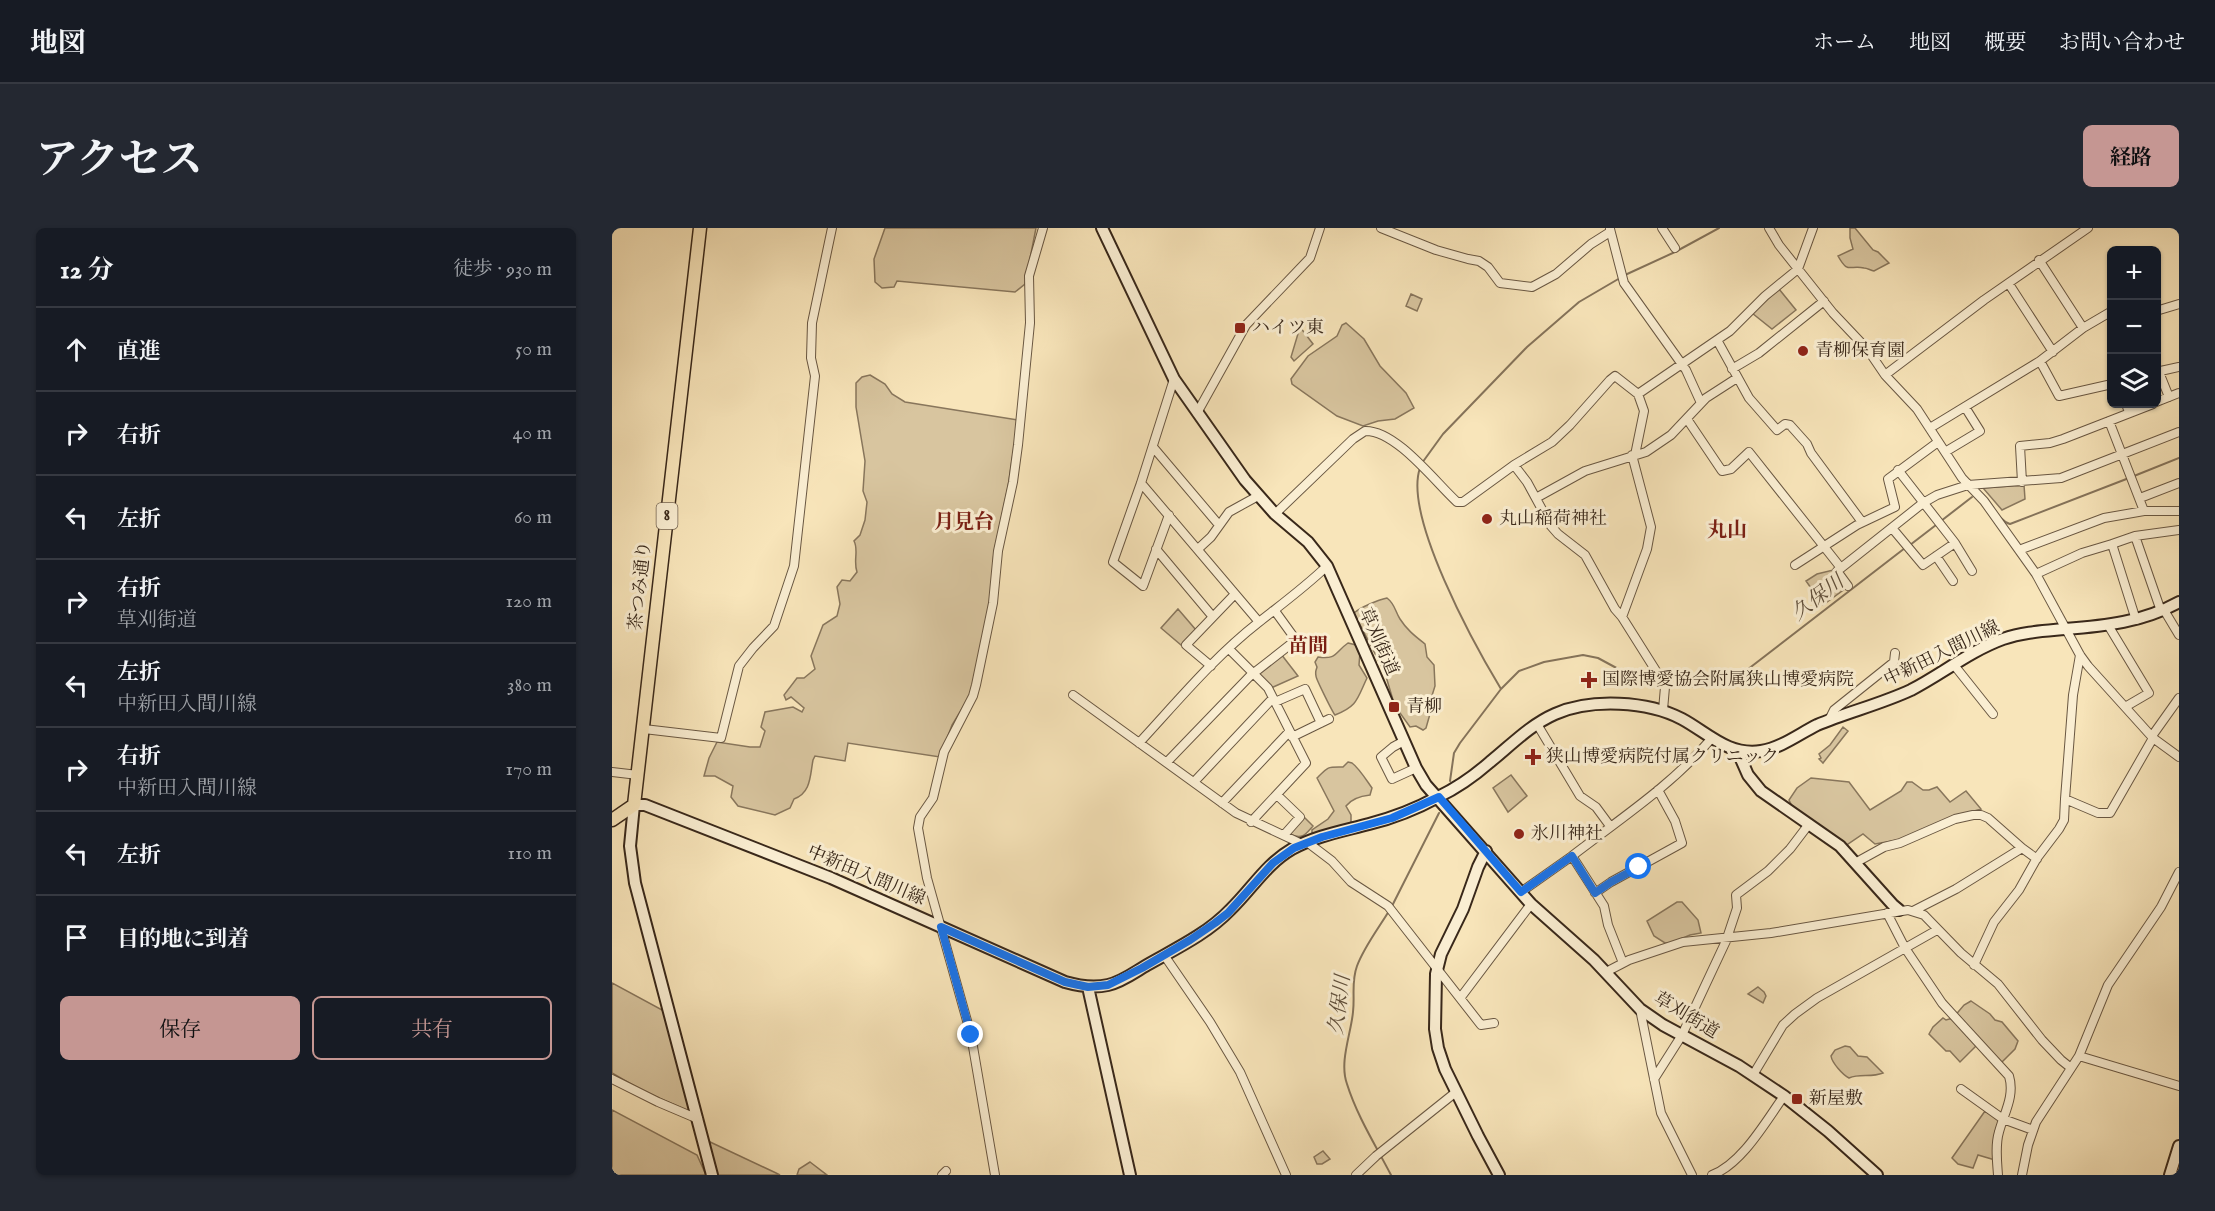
<!DOCTYPE html>
<html lang="ja">
<head>
<meta charset="utf-8">
<style>
  body { margin:0; font-family:"IM FELL English","Noto Serif JP",serif; background:#242831; color:#f1f3f6 }
  .controls { position:absolute; right:18px; top:18px; display:grid; overflow:hidden; border-radius:9px; box-shadow:0 2px 4px #0004 }
  .controls button { width:54px; height:54px; display:grid; place-items:center; padding:0; border:0; border-bottom:2px solid #363941; background:#171b24; color:#f1f3f6; font:30px sans-serif }
  .stop { position:absolute; width:18px; height:18px; margin:-14px; border:4px solid #1a73e8; border-radius:50%; background:#fff }
  .stop.end { background:#1a73e8; border-color:#fff; box-shadow:0 2px 6px #0008 }
  .list { margin:0; padding:0; list-style:none }
  h2 { display:flex; justify-content:space-between; align-items:center; height:78px; margin:0; padding:0 24px; font-size:26px }
  h2 small { font-size:20px; font-weight:400; color:#9ea1a6 }
  .list li { display:grid; grid-template-columns:39px 1fr auto; gap:18px; align-items:center; box-sizing:border-box; height:84px; padding:0 24px; border-top:2px solid #363941 }
  .list b { display:block; font-size:22px; white-space:nowrap }
  .list p { margin:0; font-size:20px; white-space:nowrap; color:#9ea1a6 }
  .list em { font-size:20px; font-style:normal; color:#9ea1a6 }
  .actions { display:flex; gap:12px; padding:18px 24px }
  .actions a { flex:1; padding:14px 0; border:2px solid #c59692; border-radius:9px; text-align:center; font-size:21px; color:#c59692 }
  .actions .main { background:#c59692; color:#111 }
  .icon { flex:none; width:33px; height:33px; fill:none; stroke:currentColor; stroke-width:2; stroke-linecap:round; stroke-linejoin:round }
  .map { position:relative; flex:none; width:1567px; height:947px; overflow:hidden; border-radius:9px }
  header { display:flex; align-items:center; gap:36px; box-sizing:border-box; height:84px; padding:0 30px; background:#171b24; border-bottom:2px solid #363941 }
  header strong { font-size:28px }
  nav { display:flex; gap:33px; margin-inline-start:auto; font-size:21px }
  .intro { display:flex; align-items:center; justify-content:space-between; box-sizing:border-box; height:144px; padding:0 36px }
  h1 { margin:0; font-size:42px }
  .button { padding:15px 27px; border-radius:9px; background:#c59692; color:#111; font-size:21px; font-weight:700 }
  main { display:flex; gap:36px; padding:0 36px }
  aside { flex:1; background:#171b24; border-radius:9px; box-shadow:0 2px 4px #0004 }
  .map>svg:first-child { display:block }
  .green { fill:#d8c59f; stroke:#88765c; stroke-width:1.5 }
  .lines { fill:none; stroke-linecap:round; stroke-linejoin:round }
  .stream { stroke:#85735a; stroke-width:2 }
  .street-casing { stroke:#695742; stroke-width:10 }
  .secondary-casing { stroke:#39281a; stroke-width:14 }
  .primary-casing { stroke:#39281a; stroke-width:15 }
  .street { stroke:#faeed2; stroke-width:8 }
  .secondary { stroke:#faeed2; stroke-width:10 }
  .primary { stroke:#f8e5ba; stroke-width:12 }
  .route { stroke:#1a73e8; stroke-width:8 }
  .poi-dot { fill:#8f2418; stroke:#faeed2; stroke-width:2 }
  .labels { text-anchor:middle; dominant-baseline:central; stroke-width:6; stroke-linejoin:round; paint-order:stroke }
  .shield { fill:#faeed2; stroke:#736351; stroke-width:1.5 }
  .shield-label { font-size:16px; font-weight:bold; fill:#39281a }
  .poi-label { font-size:18px; fill:#39281a; stroke:#faeed2; text-anchor:start }
  .street-label { font-size:18px; fill:#39281a; stroke:#faeed2 }
  .neighbourhood-label { font-size:20px; font-weight:bold; fill:#7a1f14; stroke:#faeed2 }
  .water-label { font-size:20px; font-style:italic; fill:#5f4e3a; stroke:#faeed2 }
</style>
</head>
<body>
<header>
<strong>地図</strong>
<nav><a>ホーム</a><a>地図</a><a>概要</a><a>お問い合わせ</a></nav>
</header>
<div class="intro"><h1>アクセス</h1><a class="button">経路</a></div>
<main>
<aside>
<h2>12 分<small>徒歩 · 930 m</small></h2>
<ul class="list">
<li><svg class="icon" aria-label="ahead" viewBox="0 0 24 24"><path d="M12 20V5M6 11l6-6 6 6"/></svg><div><b>直進</b></div><em>50 m</em></li>
<li><svg class="icon" aria-label="right" viewBox="0 0 24 24"><path d="M7 20v-9h11M14 6l5 5-5 5"/></svg><div><b>右折</b></div><em>40 m</em></li>
<li><svg class="icon" aria-label="left" viewBox="0 0 24 24"><path d="M17 20v-9H6M10 6l-5 5 5 5"/></svg><div><b>左折</b></div><em>60 m</em></li>
<li><svg class="icon" aria-label="right" viewBox="0 0 24 24"><path d="M7 20v-9h11M14 6l5 5-5 5"/></svg><div><b>右折</b><p>草刈街道</p></div><em>120 m</em></li>
<li><svg class="icon" aria-label="left" viewBox="0 0 24 24"><path d="M17 20v-9H6M10 6l-5 5 5 5"/></svg><div><b>左折</b><p>中新田入間川線</p></div><em>380 m</em></li>
<li><svg class="icon" aria-label="right" viewBox="0 0 24 24"><path d="M7 20v-9h11M14 6l5 5-5 5"/></svg><div><b>右折</b><p>中新田入間川線</p></div><em>170 m</em></li>
<li><svg class="icon" aria-label="left" viewBox="0 0 24 24"><path d="M17 20v-9H6M10 6l-5 5 5 5"/></svg><div><b>左折</b></div><em>110 m</em></li>
<li><svg class="icon" aria-label="arrive" viewBox="0 0 24 24"><path d="M6 21V4h12l-3 4 3 4H6"/></svg><div><b>目的地に到着</b></div></li>
</ul>
<div class="actions"><a class="main">保存</a><a>共有</a></div>
</aside>
<div class="map">
<svg width="1567" height="947" viewBox="0 0 1567 947">
  <rect width="100%" height="100%" fill="#f8e5ba"/>
  <filter id="stains"><feTurbulence type="fractalNoise" baseFrequency=".00333" numOctaves="4"/><feColorMatrix values="0 0 0 0 .2 0 0 0 0 .09 0 0 0 0 .02 0 0 0 .5 -.17"/></filter>
  <radialGradient id="worn" r=".72"><stop offset=".6" stop-color="#630" stop-opacity="0"/><stop offset="1" stop-color="#630" stop-opacity=".3"/></radialGradient>
  <path class="green" d="M273 0H424L413 56 403 64 285 53 282 59 270 60 263 54 262 31Z
    M1238 0H1243L1261 22 1266 24 1277 35 1262 43C1258 42 1255 40 1252 40 1237 37 1236 46 1226 28L1241 21 1238 10Z
    M1167 61 1184 82 1160 101 1140 85Z
    M799 66 810 71 805 83 794 78Z
    M734 95 752 111 768 138 794 165 802 180 783 191 766 193 751 198 725 188 680 156 679 151 696 128 725 108 730 97Z
    M688 99 701 116 682 133 679 129Z
    M258 147 273 156 280 166 293 174 406 192 396 259 382 324 378 375 359 466 340 497 328 529 236 515 233 533 203 528 201 532C198 548 199 565 182 571L178 580 163 587 126 578 119 569 121 558 103 548H92L97 530 105 514 138 519H148L153 503 149 499 153 484 181 479 190 484 192 480 179 469 174 472 172 467 185 450H192L203 441 199 428 211 397 225 388 228 376 225 359 230 352 238 353 245 344C241 333 247 322 242 313L248 307 253 292 255 274 251 263 253 233 244 179V155L250 149Z
    M1412 257 1413 271 1390 282 1371 260Z
    M1221 342 1234 360 1211 377 1194 353 1205 346Z
    M775 370C783 376 783 383 788 391 795 402 803 408 813 416L815 429 822 437 823 458 818 474V486L814 500 811 502 804 498 798 499 788 485 787 478 781 472 773 445 742 385C749 379 766 372 775 370Z
    M566 381 584 402 569 417 549 400Z
    M736 415 744 417 748 424 747 437 755 450C745 471 746 478 723 487 721 485 704 451 704 448 703 443 704 443 705 439L703 434 706 429C725 432 723 424 736 415Z
    M669 426 686 448 659 460 647 446V444Z
    M1231 499 1236 503 1211 535 1207 531 1209 530 1207 526 1218 517Z
    M736 534 740 535C747 540 755 553 760 560L758 567C749 568 740 570 734 578L739 587V596L704 606 700 605V602L716 591 722 583 705 550C717 538 715 539 731 539Z
    M899 547 915 568 896 584 881 560Z
    M1199 550 1237 554 1258 582 1289 563 1295 554H1300L1311 562H1317L1325 559 1338 574 1354 563 1369 581 1342 589 1291 611 1263 616 1251 606 1233 618 1182 582 1177 572 1185 560Z
    M692 589 701 598C693 607 691 611 679 607L678 604Z
    M1065 674H1070L1086 692 1089 705 1078 707 1059 715H1053L1042 708 1035 693Z
    M0 755 52 783 81 885 31 863 0 845Z
    M1146 759 1152 764 1154 768 1151 775 1136 766Z
    M1359 773 1378 786 1383 792 1390 794 1406 813 1403 821 1389 835 1368 814 1348 834 1338 823H1334L1317 806 1321 799 1331 790 1334 792 1341 790 1352 777Z
    M1233 818 1238 819 1246 828 1255 829 1271 845C1259 850 1248 845 1237 850 1231 847 1220 835 1219 828L1223 822Z
    M0 882 85 927 94 947H0Z
    M1373 883 1387 891 1383 932 1366 927 1361 940 1346 936 1340 930Z
    M96 913 162 944 168 947H105Z
    M711 923 718 931 710 936H705L702 929Z
    M198 934 215 947H185L187 941Z"/>
  <g class="lines">
    <path class="stream" d="M1013 47 1063 24 1107 0
      M810 235 831 206 915 119 967 74 1008 50
      M808 240C791 288 863 418 889 461
      M1522 248 1567 230
      M1370 266C1380 274 1386 293 1398 296L1517 250
      M1329 293 1360 269
      M1298 317 1324 297
      M1056 457C1084 462 1105 458 1131 445L1293 320
      M838 553 842 525 848 515 889 461 907 443 932 434 971 427 986 430 1023 450 1047 455
      M780 678 827 585
      M777 683C766 701 752 719 745 738 739 754 743 768 741 784 739 806 727 834 735 856 745 888 764 918 779 947"/>
    <g class="street-casing">
      <path id="street" d="M769 0 824 22 856 31 867 33 876 39 888 55 920 59 944 46 979 16 998 4
        M1050 0 1063 20
        M1157 0 1167 17 1186 41 1221 85 1256 122 1273 147 1305 181 1350 250 1372 273 1424 346 1468 427 1476 438 1541 510 1567 529
        M998 1 1012 55 1074 142 1089 175
        M1427 32 1471 100
        M1397 56 1441 124
        M1544 83 1567 76
        M1105 112 1137 170 1165 202 1173 196 1178 197 1195 216 1199 225 1250 294
        M1428 133 1447 168 1500 156
        M1120 141 1147 125 1212 73
        M1544 144 1567 139
        M1547 144 1557 169
        M1273 147 1372 72 1476 0
        M1026 166 1118 103 1153 68 1186 41 1201 0
        M1544 174 1567 165
        M1514 176 1517 184
        M585 185 634 97 698 30 708 0
        M1075 191 1110 243 1119 241 1137 224 1229 340 1311 275 1325 267 1356 257 1449 250 1567 204
        M1497 193 1532 283
        M1318 200 1428 133 1471 100 1500 83
        M541 219 607 297
        M1333 224 1368 203 1353 179
        M902 237 915 254 939 298 946 306 973 327 1003 381 1010 389 1051 454 1053 459 1051 482
        M1286 242 1343 315 1360 343
        M1410 254 1408 218 1438 215 1451 211 1541 176
        M529 255 647 394
        M924 270 973 243 1034 224 1059 207 1094 170 1125 150
        M1528 270 1567 255
        M663 286 741 211 753 203C784 202 823 254 845 274H851L902 237 940 214 958 197 998 152 1003 148 1026 166 1032 183 1023 227
        M557 287 531 358 501 334 529 255 562 151
        M1280 300 1311 337 1343 315
        M1523 308 1549 383
        M544 321 601 389
        M586 321 599 309 617 284 646 268
        M1407 322 1492 290 1532 283H1567
        M1324 328 1341 353
        M1183 337 1245 297 1283 279 1276 251 1326 214
        M1229 340 1225 343 1236 358
        M1424 346 1470 325 1500 316
        M1552 382 1567 407
        M1010 389 1035 321 1039 299 1020 227
        M1524 392 1500 316 1523 308 1567 302
        M1496 397 1537 465 1513 479
        M617 421 656 460 694 535 639 594
        M1342 437 1381 486
        M599 438 574 417 623 366
        M461 467 624 585 690 616
        M663 474 693 461 709 495
        M1217 492 1222 482 1282 434 1283 425
        M925 496 968 568 984 579 998 598
        M32 501 109 510 127 438 141 420 162 398 182 338 203 148 199 130 200 95 220 0
        M1540 508 1567 470
        M680 509 717 491
        M792 513 781 519 769 529 780 551 804 540
        M527 515C565 474 602 429 647 394 670 376 693 359 715 338
        M555 534 638 448 684 412 663 383
        M0 544 26 547
        M582 554 661 470
        M665 567 688 589 672 607
        M1453 571 1461 467 1468 427
        M610 575 677 504
        M695 614 720 633 739 654 776 678 869 797 882 795
        M1243 635 1272 619 1288 615 1343 591 1361 587H1369L1376 590 1410 620
        M909 664 960 628
        M983 665 999 654 1070 615 1063 593 1046 562
        M1301 683 1344 661 1410 620 1425 631
        M1275 685 1293 720 1330 775 1397 848C1403 868 1392 885 1387 904 1383 917 1385 933 1386 947
        M552 727 598 794 628 844 674 947
        M1011 735 996 697 992 678 960 628C1008 591 1060 557 1099 511
        M1362 737 1382 694 1407 662 1425 630 1447 601 1452 592 1453 571 1486 585H1498L1541 510
        M994 744 1017 732 1071 714 1159 705 1296 682 1312 687 1349 725 1386 756 1430 812 1449 832 1459 840
        M849 769 919 676
        M1028 781 1049 885 1080 947
        M1467 828 1567 858
        M1141 847 1171 797 1183 786 1205 770 1325 702
        M0 851 46 874 86 891
        M1042 851 1070 807 1114 713 1125 680 1124 667 1156 643 1178 621 1197 596
        M1349 861 1391 891 1421 902
        M330 947 334 943
        M383 947 359 807 315 650 306 600 308 589 321 570 332 524 361 468 364 457 381 375 386 323 401 254 406 217 418 95 417 48 431 0
        M744 947 764 928 844 864
        M1100 947C1130 936 1154 893 1172 868
        M1410 947 1416 917 1424 894 1467 828 1496 757 1549 679 1567 644"/>
    </g>
    <g class="secondary-casing">
      <path id="secondary" d="M490 0 562 151 633 252 663 286 696 314 715 338 804 540 814 557 919 676 982 732 1028 781 1051 797 1127 838 1172 868 1216 903 1265 947
        M1125 522 1136 547 1149 563 1228 618 1281 677 1287 682
        M874 623 866 639 851 681 829 726 824 746 823 801 826 820 833 841 866 908 887 947
        M476 759 518 947
        M100 947 23 655 18 618 22 577H33L219 650 453 754C467 758 482 760 496 757 510 754 523 744 535 737 563 721 595 706 618 682 639 662 654 636 680 621 703 608 731 603 757 596 781 590 804 581 826 569 845 560 862 548 878 534 899 517 918 497 943 486 979 470 1036 473 1070 491 1096 505 1116 528 1149 523 1169 520 1187 506 1205 497 1236 484 1269 476 1299 462 1330 446 1358 423 1391 411 1411 404 1432 403 1453 401 1493 398 1531 394 1567 374
        M1558 947 1567 918"/>
    </g>
    <g class="primary-casing">
      <path id="primary" d="M0 592 22 577 88 0"/>
    </g>
    <use href="#street" class="street"/>
    <use href="#secondary" class="secondary"/>
    <use href="#primary" class="primary"/>
  </g>
  <g class="lines">
    <path class="route" d="M359 807 329 699 453 754 476 759 496 757 530 740 578 712 603 695 616 685 661 635 682 620 710 609 780 590 827 569 909 664 960 628 983 665 999 654 1027 639"/>
  </g>
  <g class="poi-dot">
    <rect x="622" y="94" width="12" height="12" rx="3"/>
    <circle cx="1191" cy="123" r="6"/>
    <circle cx="875" cy="291" r="6"/>
    <path d="M974 443h6v6h6v6h-6v6h-6v-6h-6v-6h6z"/>
    <rect x="776" y="473" width="12" height="12" rx="3"/>
    <path d="M918 520h6v6h6v6h-6v6h-6v-6h-6v-6h6z"/>
    <circle cx="907" cy="606" r="6"/>
    <rect x="1179" y="865" width="12" height="12" rx="3"/>
  </g>
  <g class="labels">
    <rect class="shield" x="44.5" y="275" width="21" height="26" rx="4.5"/>
    <g class="shield-label">
      <text x="55" y="288">8</text>
    </g>
    <g class="poi-label">
      <text x="640" y="100">ハイツ東</text>
      <text x="1203" y="123">青柳保育園</text>
      <text x="887" y="291">丸山稲荷神社</text>
      <text x="990" y="452">国際博愛協会附属狭山博愛病院</text>
      <text x="794" y="479">青柳</text>
      <text x="934" y="529">狭山博愛病院付属クリニック</text>
      <text x="919" y="606">氷川神社</text>
      <text x="1197" y="871">新屋敷</text>
    </g>
    <g class="street-label">
      <text transform="translate(29 358) rotate(-84)">茶つみ通り</text>
      <text transform="translate(766 414) rotate(66)">草刈街道</text>
      <text transform="translate(1330 426) rotate(-26)">中新田入間川線</text>
      <text transform="translate(254 648) rotate(23)">中新田入間川線</text>
      <text transform="translate(1074 788) rotate(31)">草刈街道</text>
    </g>
    <g class="neighbourhood-label">
      <text x="352" y="294">月見台</text>
      <text x="1115" y="302">丸山</text>
      <text x="696" y="418">苗間</text>
    </g>
    <g class="water-label">
      <text transform="translate(1206 370) rotate(-38)">久保川</text>
      <text transform="translate(728 777) rotate(-83)">久保川</text>
    </g>
  </g>
  <rect width="100%" height="100%" filter="url(#stains)"/>
  <rect width="100%" height="100%" fill="url(#worn)"/>
</svg>
<div class="controls">
<button>+</button>
<button>−</button>
<button><svg class="icon" aria-label="layers" viewBox="0 0 24 24"><path d="M12 4l9 5-9 5-9-5zM3 14l9 5 9-5"/></svg></button>
</div>
<div class="stop" style="left:1027px;top:639px"></div>
<div class="stop end" style="left:359px;top:807px"></div>
</div>
</main>
</body>
</html>
